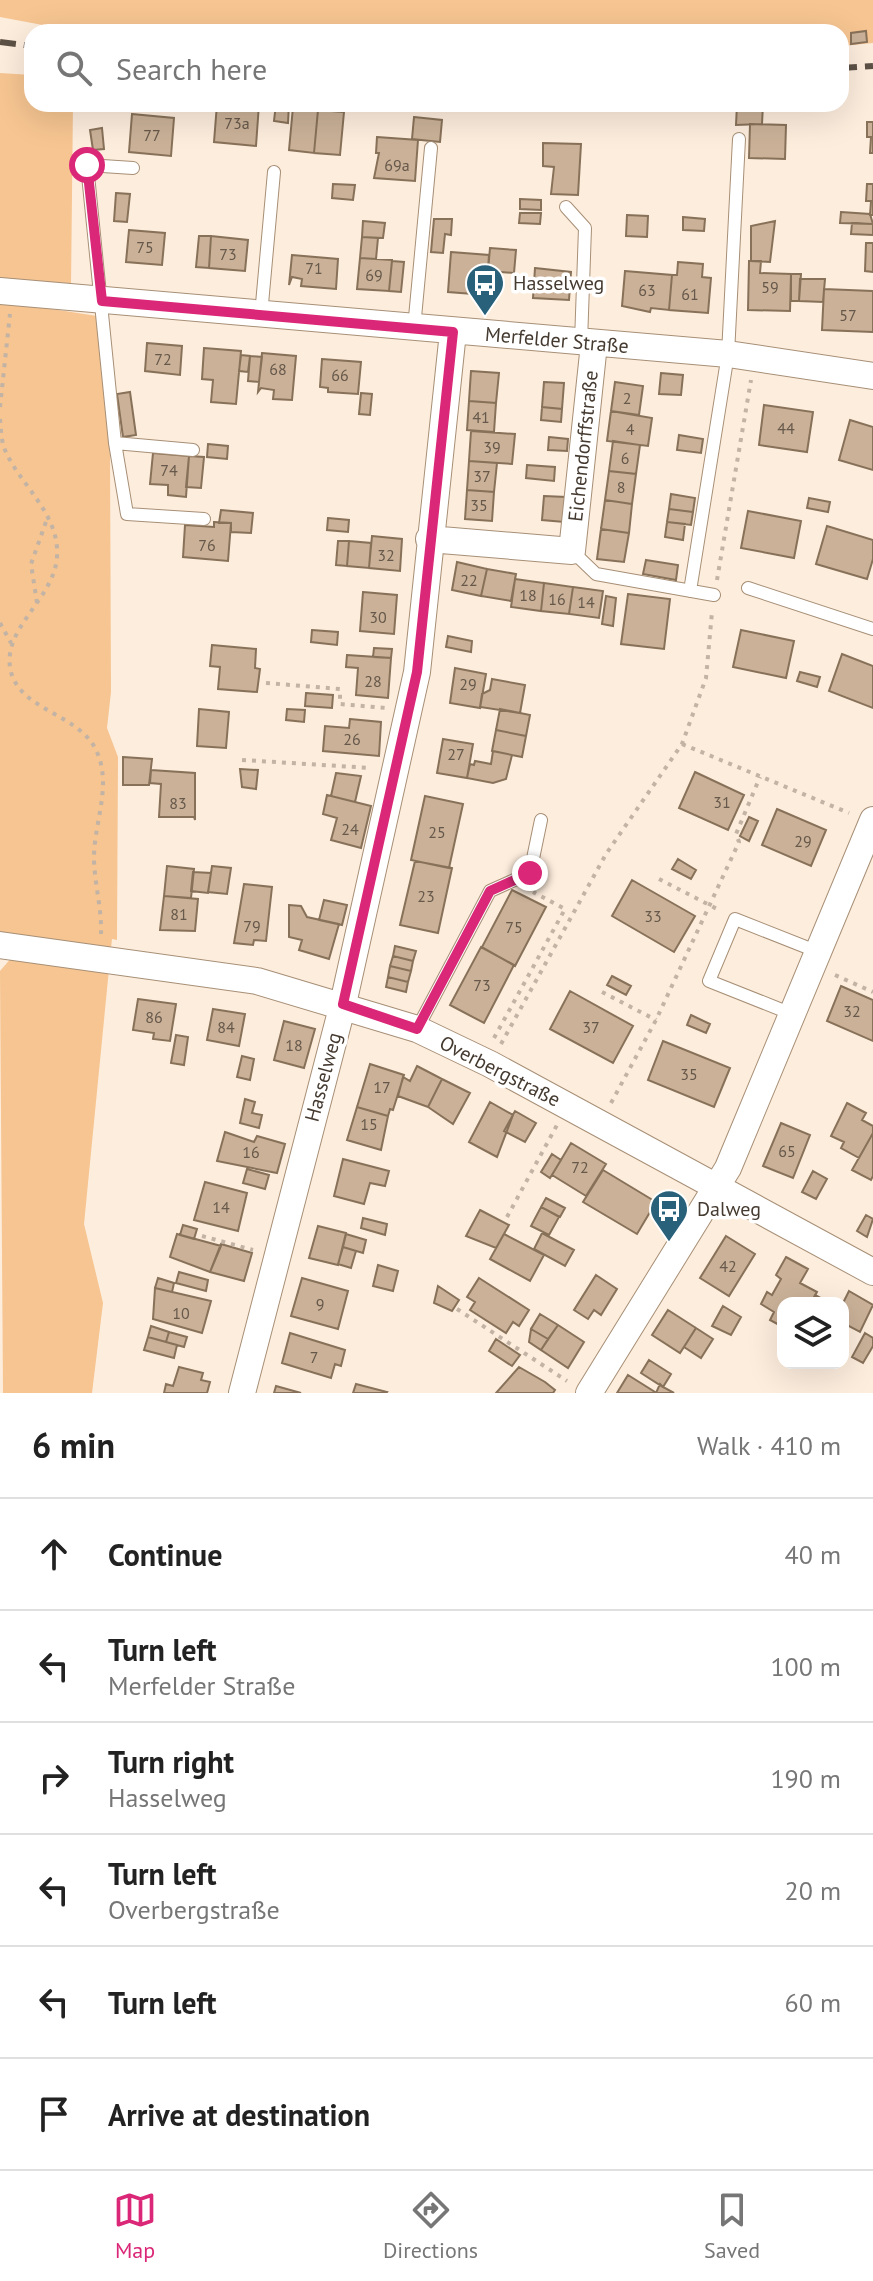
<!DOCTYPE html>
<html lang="en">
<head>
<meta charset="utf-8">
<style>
  body { margin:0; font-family:"PT Sans",sans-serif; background:#f2f2f2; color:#222 }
  .controls { position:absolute; right:24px; bottom:24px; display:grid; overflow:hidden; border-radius:16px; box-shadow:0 8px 32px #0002 }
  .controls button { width:72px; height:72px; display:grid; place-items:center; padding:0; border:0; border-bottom:2px solid #e0e0e0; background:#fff; color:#222; font:40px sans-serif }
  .stop { position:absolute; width:24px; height:24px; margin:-18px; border:6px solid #db2777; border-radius:50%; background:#fff }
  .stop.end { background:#db2777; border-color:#fff; box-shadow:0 2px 8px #0008 }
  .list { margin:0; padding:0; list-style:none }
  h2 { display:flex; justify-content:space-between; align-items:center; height:104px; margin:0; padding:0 32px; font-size:34px }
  h2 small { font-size:26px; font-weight:400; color:#767676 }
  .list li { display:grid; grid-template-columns:52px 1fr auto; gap:24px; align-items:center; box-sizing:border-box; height:112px; padding:0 32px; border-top:2px solid #e0e0e0 }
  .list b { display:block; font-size:30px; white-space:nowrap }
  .list p { margin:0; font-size:26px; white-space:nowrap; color:#767676 }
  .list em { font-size:26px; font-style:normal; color:#767676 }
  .icon { flex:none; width:44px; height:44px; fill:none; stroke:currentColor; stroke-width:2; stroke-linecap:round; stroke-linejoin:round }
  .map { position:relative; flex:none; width:873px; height:1393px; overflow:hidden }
  .search { position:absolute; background:#fff; box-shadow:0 8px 32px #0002; left:24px; right:24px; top:24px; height:88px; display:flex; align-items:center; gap:20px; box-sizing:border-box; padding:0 28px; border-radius:24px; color:#767676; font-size:30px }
  .sheet { height:776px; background:#fff }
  nav { display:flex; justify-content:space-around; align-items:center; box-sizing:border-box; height:112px; border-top:2px solid #e0e0e0; background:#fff; font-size:22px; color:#767676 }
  nav a { display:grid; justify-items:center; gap:4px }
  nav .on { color:#db2777 }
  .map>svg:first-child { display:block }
  .green { fill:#f6c591 }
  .building { fill:#cab198; stroke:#887159; stroke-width:2 }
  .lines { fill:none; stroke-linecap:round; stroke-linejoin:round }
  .lane-casing { stroke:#a78f76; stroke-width:14 }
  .street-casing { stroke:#a78f76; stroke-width:28 }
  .path { stroke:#c2b3a5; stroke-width:4; stroke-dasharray:4 6; stroke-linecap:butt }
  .lane { stroke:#fff; stroke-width:12 }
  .street { stroke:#fff; stroke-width:26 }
  .rail { stroke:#5d5146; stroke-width:6; stroke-dasharray:16 8; stroke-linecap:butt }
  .route { stroke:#db2777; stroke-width:10 }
  .labels { text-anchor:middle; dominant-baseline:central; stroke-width:7; stroke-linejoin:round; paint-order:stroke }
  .number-label { font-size:16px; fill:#66584a }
  .poi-label { font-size:20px; fill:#453a30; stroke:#fff; text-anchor:start }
  .street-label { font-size:20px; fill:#453a30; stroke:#fff }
</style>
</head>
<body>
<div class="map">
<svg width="873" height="1393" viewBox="0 0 873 1393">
  <rect width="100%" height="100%" fill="#fdeddd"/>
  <path class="green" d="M0 0H873V43L841 46V32H80L0 17Z
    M0 73 32 75V104H73L71 285 0 291Z
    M0 301 97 316 110 455 111 692 107 728 118 757 117 940 112 939 111 948 0 933Z
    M13 956 109 969 84 1224 103 1303 92 1393H3L0 971Z"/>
  <path class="building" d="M866 31 867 42 851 44V33Z
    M217 104H259L256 146 214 142Z
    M276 104H289L288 123 274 121Z
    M737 104H763L762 124 736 125Z
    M293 107 318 110 314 153 289 150Z
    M318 110 344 112 340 155 314 153Z
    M132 114 174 118 171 156 129 152Z
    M414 117 442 120 440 142 412 139Z
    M867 122H873V153H870L871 137H867Z
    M750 124 786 125 785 159 749 158Z
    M102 128 104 149 93 150 90 130Z
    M377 137 418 140 415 181 374 178 379 153H376Z
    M543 143 581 144 578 195 551 194 554 167 543 166Z
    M333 184 355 185 353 200 332 198Z
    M867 184H873V215H870L871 201H866Z
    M116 193 130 194 127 222 114 221Z
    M520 199 541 200V210L520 209Z
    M841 212 870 214 873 224 840 223Z
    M520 213H541L540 224 519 223Z
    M627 215 648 216 647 237 626 236Z
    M683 217 705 219 704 231 683 230Z
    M434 219H452L451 235 445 234 443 253 431 252Z
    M363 221 385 223 383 238 362 237Z
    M775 221 770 262 751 261V226Z
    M852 223 873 224V235L851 234Z
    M129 230 165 233 162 265 126 262Z
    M199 236H211L209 268 196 267Z
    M211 236 248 240 245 271 209 268Z
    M362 237 378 238 376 259 360 258Z
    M866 243H873V272L865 271Z
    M490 248 516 250 514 273 488 271Z
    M451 252 489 255 486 295 448 292Z
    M292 255 338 259 336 289 301 286 302 279 292 277 289 285Z
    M360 258 392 260 389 291 357 289Z
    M392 261 404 262 401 292 389 291Z
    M749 261H761L760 273 791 274 790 311 748 310Z
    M678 262 703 264 702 277 711 278 708 313 669 310 672 275H677Z
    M535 268 571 272 569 300 533 298Z
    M625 271 672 275 669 310 651 308 650 312 622 306Z
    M791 274H801L799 301H791Z
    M800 279H825L823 302 799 301Z
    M824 289 873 291V332L822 330Z
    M147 343 182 346 180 375 145 371Z
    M204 348 241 351 236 404 211 402 213 380 202 379Z
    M262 353 296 356 292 400 273 399 274 390 261 388 258 392Z
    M241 355 250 356 248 372 239 371Z
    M250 356 262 357 259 382 248 381Z
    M322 359 361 362 358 394 328 392V388L320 387Z
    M471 371 499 373 496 403 469 401Z
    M661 373 683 375 681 395 659 394Z
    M544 382 564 383 562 409 542 407Z
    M615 382 643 386 639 415 611 411Z
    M130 392 136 435 123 437 117 394Z
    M361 393 372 394 370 415 359 414Z
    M469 401 496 403 494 432 467 430Z
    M764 405 813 412 807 452 759 445Z
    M542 407 562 409 561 422 541 420Z
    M611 411 652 418 648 446 607 441Z
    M850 420 873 427V470L839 460Z
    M471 431 515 434 512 464 469 461Z
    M679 435 703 439 701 453 677 450Z
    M549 437 568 439 567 451 548 450Z
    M613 441 640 445 636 474 609 471Z
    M208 444 228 446 227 459 207 457Z
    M153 453 189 456 186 497 168 495V485L150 484Z
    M189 456 204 457 201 488 186 487Z
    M469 461 497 463 494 492 467 490Z
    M527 465 555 467 554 481 526 478Z
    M609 471 636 474 632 504 605 500Z
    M467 490 494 492 492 521 465 519Z
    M671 494 695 498 693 512 669 509Z
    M544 496 566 497 564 522 542 520Z
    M809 498 830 502 828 512 807 508Z
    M605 500 632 504 629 533 601 529Z
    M669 509 693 512 691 525 667 522Z
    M221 510 253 513 251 533 231 532V523H219Z
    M748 511 801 521 794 558 741 548Z
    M328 518 349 520 348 532 327 530Z
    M214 522 231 523 228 561 183 557 185 525 214 527Z
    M667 522 685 524 683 540 665 537Z
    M827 526 873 540V559L867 579 816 564Z
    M601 529 629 533 624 562 597 559Z
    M372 536 402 539 400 571 369 568Z
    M338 541H349L347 566 336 565Z
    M349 541 371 543 369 568 347 566Z
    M646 560 678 565 676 580 643 574Z
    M457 562 487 569 481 596 452 590Z
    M487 569 516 574 511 601 481 596Z
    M515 579 544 583 541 611 511 607Z
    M544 583 573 587 569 614 541 611Z
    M573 587 603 591 599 618 569 614Z
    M363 592 397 595 394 634 360 631Z
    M628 594 670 599 664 649 621 644Z
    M606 596 616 598 613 626 602 624Z
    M312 630 338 632 337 645 311 642Z
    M741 630 794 641 786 678 733 667Z
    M448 636 472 641 471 652 446 647Z
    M212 645 256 649 255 668 260 669 257 692 218 689 220 667 210 666Z
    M374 648 392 649 391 658 373 657Z
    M842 654 873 666V708L829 691Z
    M347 655 391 658 388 698 356 695 358 668 346 667Z
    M455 668 486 674 480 708 450 703Z
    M800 672 820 677 817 687 797 681Z
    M492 679 525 685 520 713 480 707 482 694 490 690Z
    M306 693 333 695 332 708 305 706Z
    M199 709 229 712 226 748 197 746Z
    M287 709 305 710 304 722 286 720Z
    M500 709 530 715 526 736 496 730Z
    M350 719 381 722 379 756 323 751 325 726 349 728Z
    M496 730 526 736 522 757 492 751Z
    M443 739 473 744 467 778 437 773Z
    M493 751 512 755 506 779 493 783 467 778 470 764 474 765 475 761 491 764Z
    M123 757 152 759 149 785H123Z
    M240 769 258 770 256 789 242 787Z
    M151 770 195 773V820L194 817H159L161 784 150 783Z
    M695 772 744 795 728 830 679 808Z
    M336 773 361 776 355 802 331 796Z
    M327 795 371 806 361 848 331 840 337 818 323 814Z
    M425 796 463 804 449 868 411 860Z
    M777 809 826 830 811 866 762 845Z
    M749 817 758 821 749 841 740 836Z
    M678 859 696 870 691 879 672 869Z
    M415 861 452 868 438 933 400 925Z
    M167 866 194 869 191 898 164 896Z
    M212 866 231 868 227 894 208 892Z
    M193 872 211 873 208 893 191 891Z
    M632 880 695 916 674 952 612 916Z
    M244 884 272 887 266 941 254 940 253 945 234 943Z
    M512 890 546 907 515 966 482 947Z
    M164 896 198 899 195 931 160 930Z
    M324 900 347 905 342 925 319 920Z
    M289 905 301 906 307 917 339 924 329 959 299 950 302 940 289 937Z
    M395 946 416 951 413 961 393 956Z
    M481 947 514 965 484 1023 450 1005Z
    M393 956 413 961 411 971 390 966Z
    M390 966 411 971 408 982 388 977Z
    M612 976 631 986 626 995 607 985Z
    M388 977 408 982 406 992 386 987Z
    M841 986 873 1000V1041L827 1021Z
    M570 991 633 1026 613 1063 550 1029Z
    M138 999 176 1004 170 1041 153 1039 154 1033 133 1030Z
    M213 1009 245 1014 239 1046 207 1040Z
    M691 1015 710 1024 706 1033 687 1025Z
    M284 1021 315 1029 304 1068 274 1060Z
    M176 1035 188 1037 184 1065 171 1063Z
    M663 1041 730 1068 714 1107 648 1080Z
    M242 1056 254 1059 250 1080 237 1077Z
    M370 1064 404 1075 393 1110 390 1109 388 1116 357 1107Z
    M417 1066 442 1079 428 1107 398 1096 403 1077 410 1081Z
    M442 1079 470 1093 453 1124 428 1107Z
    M245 1099 255 1102 252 1113 262 1115 259 1128 240 1123Z
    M490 1102 513 1115 497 1157 469 1142Z
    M847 1103 866 1113 862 1120 873 1126V1133L859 1158 841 1148 844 1142 831 1136Z
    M357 1107 388 1116 381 1150 347 1140Z
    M515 1111 536 1123 525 1142 504 1131Z
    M781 1123 810 1135 793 1178 763 1166Z
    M225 1132 254 1142 257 1136 285 1144 277 1173 217 1161Z
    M873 1133V1176L871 1180 852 1170Z
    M571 1143 606 1164 586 1196 552 1175Z
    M552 1154 561 1160 550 1178 541 1172Z
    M343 1159 389 1171 385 1186 370 1183 364 1204 334 1196Z
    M247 1169 269 1175 265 1189 243 1183Z
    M603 1170 656 1202 637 1234 583 1202Z
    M813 1171 827 1179 816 1199 802 1192Z
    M205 1182 247 1193 238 1231 194 1220Z
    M546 1198 565 1208 560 1217 541 1207Z
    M541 1207 559 1217 549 1235 531 1226Z
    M480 1210 509 1225 496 1248 466 1236Z
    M866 1215 873 1219 867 1237 857 1231Z
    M363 1218 387 1224 385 1235 361 1228Z
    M183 1225 197 1229 194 1239 180 1235Z
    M318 1226 346 1233 338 1265 309 1258Z
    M542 1233 574 1250 565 1266 534 1249Z
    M177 1234 221 1246 210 1272 170 1257Z
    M346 1234 366 1240 363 1253 343 1247Z
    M504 1234 544 1255 530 1281 490 1259Z
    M726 1236 755 1254 729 1296 700 1278Z
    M221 1244 252 1253 244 1281 210 1272Z
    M343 1247 356 1251 351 1268 338 1264Z
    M786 1257 808 1269 800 1283 817 1292 811 1303H783V1327L770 1320 774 1312 761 1304 767 1292 772 1295 781 1279 776 1275Z
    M378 1265 398 1271 393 1291 373 1286Z
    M179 1272 208 1280 206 1291 176 1283Z
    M596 1275 617 1289 601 1315 594 1310 588 1319 574 1310Z
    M158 1278 174 1283 172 1292 155 1288Z
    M302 1278 348 1291 338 1329 291 1316Z
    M479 1278 529 1310 519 1326 513 1322 506 1333 470 1310 475 1302 467 1297Z
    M438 1286 459 1300 452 1311 434 1303Z
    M155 1288 211 1301 202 1333 153 1319Z
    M849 1291 873 1305 860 1332 843 1323V1303Z
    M815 1295 826 1301 825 1303H811Z
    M723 1306 741 1317 731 1335 712 1326Z
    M668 1310 696 1328 680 1353 652 1335Z
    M540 1314 558 1325 548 1339 531 1329Z
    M558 1325 584 1342 568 1368 541 1350Z
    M151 1326 169 1332 166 1342 148 1337Z
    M696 1328 713 1339 701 1358 684 1347Z
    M531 1329 548 1339 541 1350 529 1342Z
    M169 1332 187 1337 184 1347 166 1342Z
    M290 1333 345 1350 341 1366 335 1364 331 1378 282 1363Z
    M865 1333 873 1338V1346L863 1363 852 1357Z
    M148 1337 177 1345 174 1358 144 1350Z
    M496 1339 520 1355 512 1366 489 1351Z
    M649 1360 671 1374 663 1387 641 1373Z
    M179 1367 203 1373 201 1380 210 1382 207 1393H164L166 1384 173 1386Z
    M519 1367 545 1382 555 1390 553 1393H496Z
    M628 1375 655 1392 656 1393H617Z
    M356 1384 387 1392 386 1393H353Z
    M660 1384 663 1387 674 1393H656Z
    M276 1386 301 1393H274Z"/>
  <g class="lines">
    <g class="lane-casing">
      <path id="lane" d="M133 168 87 165 115 443 193 450
        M566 207 585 228 581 342
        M261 315 274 172
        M414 328 431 148
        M115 443 127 514 204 519
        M572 551 596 574 714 595
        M748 588 873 629
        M690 591 728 354 739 139
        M792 1014 709 981 735 919 816 951
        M417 1029 490 891 530 873 541 820"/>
    </g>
    <g class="street-casing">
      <path id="street" d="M0 291 728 354 873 376
        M429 539 572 551 594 344
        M0 945 257 981 417 1029 490 1064 873 1272
        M242 1393 343 1004 417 672 453 332
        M589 1393 728 1168 873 820"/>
    </g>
    <path class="path" d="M0 407 10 314
      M0 419C1 429 1 441 5 450 20 485 60 514 57 557 54 600 0 629 11 672 21 710 77 714 95 748 114 784 93 823 94 861 95 886 102 910 101 934
      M717 580 751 380
      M37 603 31 564 47 519
      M0 623 11 643
      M266 683 340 689V704L386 708
      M682 744 849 813
      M242 760 371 768
      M659 879 721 911
      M835 975 873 992
      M602 992 656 1020
      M494 1038 565 909 533 892
      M501 1044 606 854 682 744 706 678 712 612
      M611 1103 656 1020 739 842 736 834 760 777
      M507 1217 557 1125
      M202 1236 253 1250
      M457 1309 567 1381"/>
    <use href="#lane" class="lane"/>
    <use href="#street" class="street"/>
    <path class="rail" d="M0 42 32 46
      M841 68 873 66"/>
  </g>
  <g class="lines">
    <path class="route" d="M87 165 102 301 453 332 417 672 343 1004 417 1029 490 891 530 873"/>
  </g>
  <defs>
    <g id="bus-pin" transform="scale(2)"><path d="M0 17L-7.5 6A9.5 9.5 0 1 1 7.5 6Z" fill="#29617b" stroke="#fff"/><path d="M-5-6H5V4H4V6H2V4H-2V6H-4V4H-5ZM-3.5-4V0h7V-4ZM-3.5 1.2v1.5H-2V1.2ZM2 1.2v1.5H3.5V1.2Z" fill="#fff"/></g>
  </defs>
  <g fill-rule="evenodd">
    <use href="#bus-pin" x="485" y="283"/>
    <use href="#bus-pin" x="669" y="1209"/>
  </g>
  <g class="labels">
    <g class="number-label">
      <text x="237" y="123">73a</text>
      <text x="152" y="135">77</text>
      <text x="397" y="165">69a</text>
      <text x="145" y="247">75</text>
      <text x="228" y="254">73</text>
      <text x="314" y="268">71</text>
      <text x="374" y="275">69</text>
      <text x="770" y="287">59</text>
      <text x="647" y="290">63</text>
      <text x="690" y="294">61</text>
      <text x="848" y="315">57</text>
      <text x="163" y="359">72</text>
      <text x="278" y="369">68</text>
      <text x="340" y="375">66</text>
      <text x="627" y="398">2</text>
      <text x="481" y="417">41</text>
      <text x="786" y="428">44</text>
      <text x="630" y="429">4</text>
      <text x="492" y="447">39</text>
      <text x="625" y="458">6</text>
      <text x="169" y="470">74</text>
      <text x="482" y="476">37</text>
      <text x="621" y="487">8</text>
      <text x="479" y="505">35</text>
      <text x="207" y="545">76</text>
      <text x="386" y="555">32</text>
      <text x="469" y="580">22</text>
      <text x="528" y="595">18</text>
      <text x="557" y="599">16</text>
      <text x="586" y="602">14</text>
      <text x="378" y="617">30</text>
      <text x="373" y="681">28</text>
      <text x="468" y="684">29</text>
      <text x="352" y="739">26</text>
      <text x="456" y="754">27</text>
      <text x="722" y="802">31</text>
      <text x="178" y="803">83</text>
      <text x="350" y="829">24</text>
      <text x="437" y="832">25</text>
      <text x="803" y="841">29</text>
      <text x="426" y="896">23</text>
      <text x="179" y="914">81</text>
      <text x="653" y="916">33</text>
      <text x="252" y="926">79</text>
      <text x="514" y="927">75</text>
      <text x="482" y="985">73</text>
      <text x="852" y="1011">32</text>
      <text x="154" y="1017">86</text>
      <text x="226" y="1027">84</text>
      <text x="591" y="1027">37</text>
      <text x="294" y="1045">18</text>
      <text x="689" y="1074">35</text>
      <text x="382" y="1087">17</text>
      <text x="369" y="1124">15</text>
      <text x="787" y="1151">65</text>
      <text x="251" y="1152">16</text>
      <text x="580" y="1167">72</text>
      <text x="221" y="1207">14</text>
      <text x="728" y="1266">42</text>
      <text x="320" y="1304">9</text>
      <text x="181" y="1313">10</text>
      <text x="314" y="1357">7</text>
    </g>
    <g class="poi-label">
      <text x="513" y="283">Hasselweg</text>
      <text x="697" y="1209">Dalweg</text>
    </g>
    <g class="street-label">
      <text transform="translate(557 340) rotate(5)">Merfelder Straße</text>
      <text transform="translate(583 446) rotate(-84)">Eichendorffstraße</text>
      <text transform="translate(500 1071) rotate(27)">Overbergstraße</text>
      <text transform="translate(323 1077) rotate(-75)">Hasselweg</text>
    </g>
  </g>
</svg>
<div class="controls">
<button><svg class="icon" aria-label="layers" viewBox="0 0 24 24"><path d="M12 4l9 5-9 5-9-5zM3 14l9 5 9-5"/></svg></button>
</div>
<div class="stop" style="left:87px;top:165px"></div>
<div class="stop end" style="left:530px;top:873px"></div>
<div class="search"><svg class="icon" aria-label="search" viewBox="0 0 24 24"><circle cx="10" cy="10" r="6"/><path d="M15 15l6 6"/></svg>Search here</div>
</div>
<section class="sheet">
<h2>6 min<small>Walk · 410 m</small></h2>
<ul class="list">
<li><svg class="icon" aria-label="ahead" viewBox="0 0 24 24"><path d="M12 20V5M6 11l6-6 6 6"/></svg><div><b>Continue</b></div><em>40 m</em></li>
<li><svg class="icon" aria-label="left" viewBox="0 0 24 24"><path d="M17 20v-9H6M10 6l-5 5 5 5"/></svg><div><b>Turn left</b><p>Merfelder Straße</p></div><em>100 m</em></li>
<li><svg class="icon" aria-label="right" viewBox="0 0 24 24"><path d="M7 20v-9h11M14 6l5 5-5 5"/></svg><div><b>Turn right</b><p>Hasselweg</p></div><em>190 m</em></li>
<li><svg class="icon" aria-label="left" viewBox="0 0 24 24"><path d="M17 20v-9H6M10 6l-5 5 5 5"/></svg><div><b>Turn left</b><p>Overbergstraße</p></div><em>20 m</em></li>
<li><svg class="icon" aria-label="left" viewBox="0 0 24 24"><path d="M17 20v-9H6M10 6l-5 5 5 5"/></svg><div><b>Turn left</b></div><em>60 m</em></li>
<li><svg class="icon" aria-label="arrive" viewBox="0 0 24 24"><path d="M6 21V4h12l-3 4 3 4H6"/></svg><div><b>Arrive at destination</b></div></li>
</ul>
</section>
<nav>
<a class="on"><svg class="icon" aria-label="map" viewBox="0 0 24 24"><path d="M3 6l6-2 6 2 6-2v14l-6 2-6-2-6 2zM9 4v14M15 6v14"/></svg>Map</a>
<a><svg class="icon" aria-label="directions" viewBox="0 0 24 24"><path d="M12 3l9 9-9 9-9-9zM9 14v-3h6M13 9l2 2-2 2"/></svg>Directions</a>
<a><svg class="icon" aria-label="saved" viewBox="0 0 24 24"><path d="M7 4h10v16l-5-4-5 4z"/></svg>Saved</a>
</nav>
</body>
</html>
